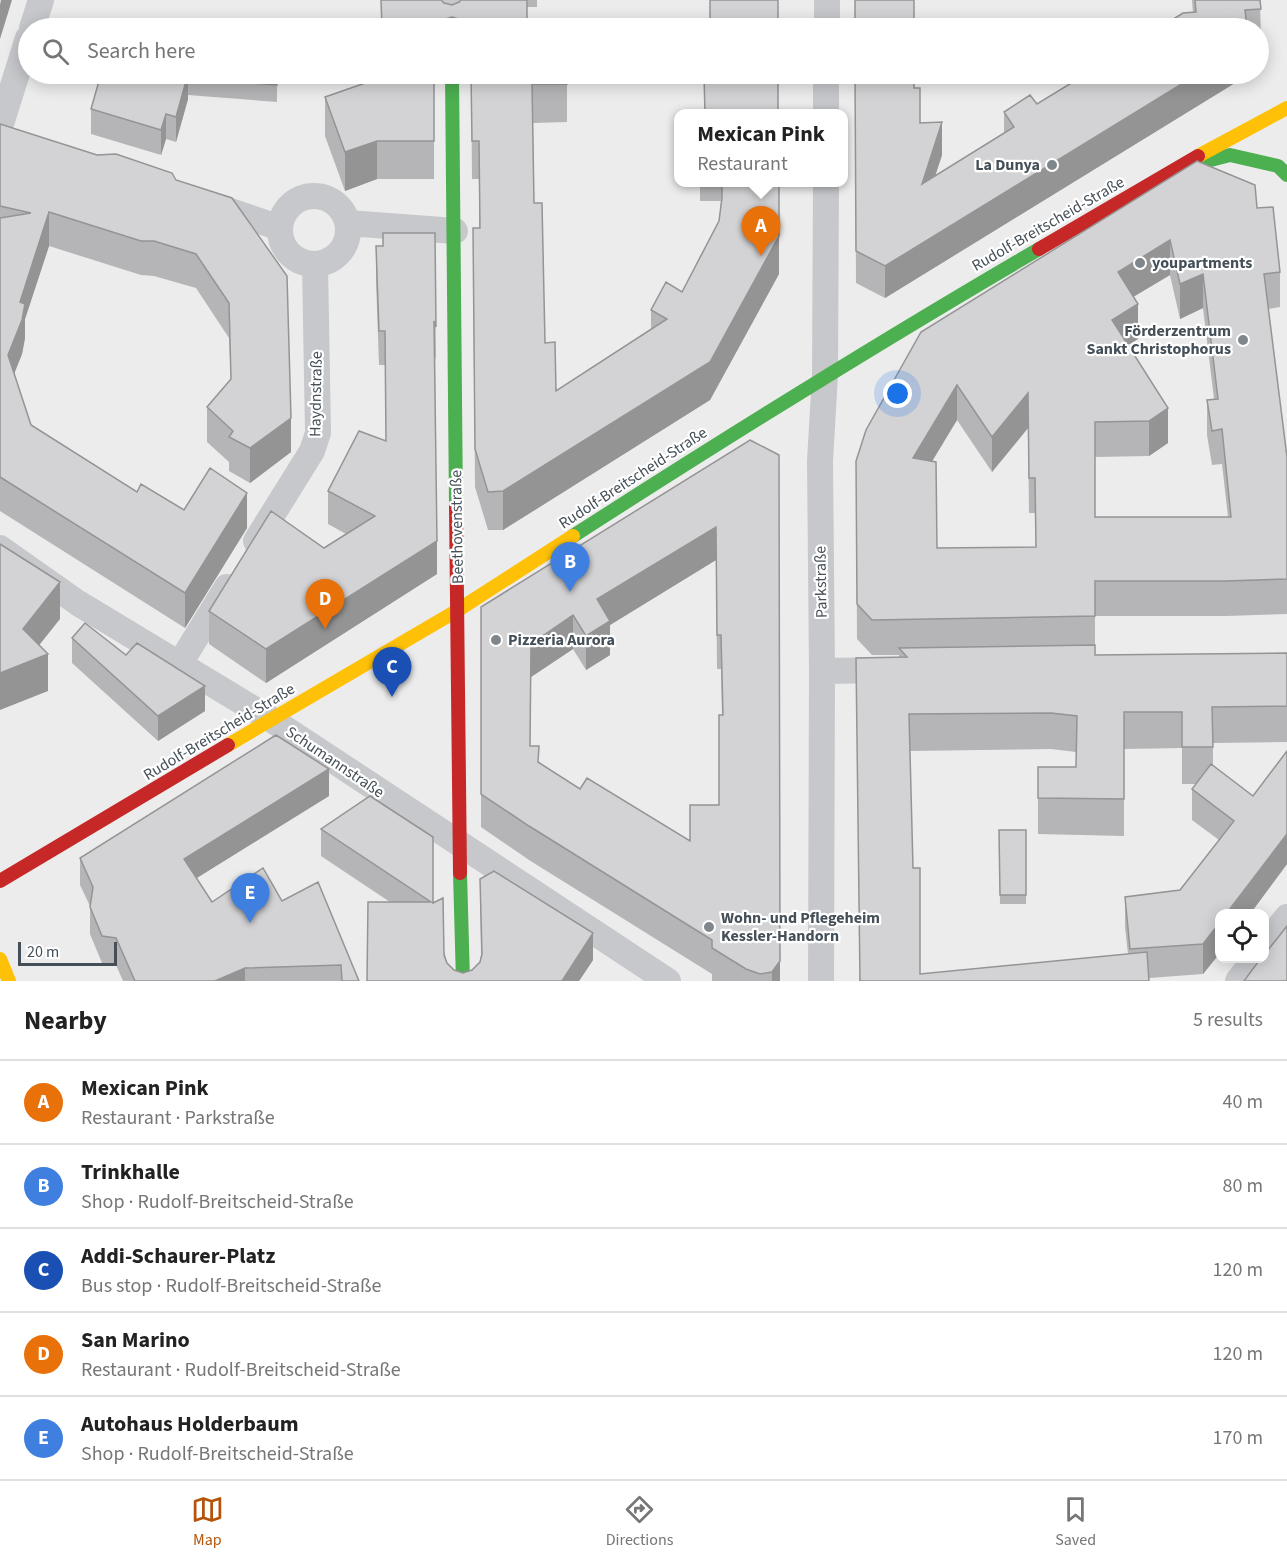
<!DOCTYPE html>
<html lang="en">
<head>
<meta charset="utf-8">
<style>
  body { margin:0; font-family:"Source Sans 3",sans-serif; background:#f2f2f2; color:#222 }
  .controls { position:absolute; right:18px; bottom:18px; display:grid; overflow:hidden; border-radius:12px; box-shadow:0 3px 15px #0003 }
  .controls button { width:54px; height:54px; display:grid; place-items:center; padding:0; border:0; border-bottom:2px solid #e0e0e0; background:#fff; color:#222; font:30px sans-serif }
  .scale { position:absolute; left:18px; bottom:15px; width:99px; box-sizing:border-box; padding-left:6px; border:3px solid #444f58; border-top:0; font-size:16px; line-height:21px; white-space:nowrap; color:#444f58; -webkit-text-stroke:4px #fff; paint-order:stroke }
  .you { position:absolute; left:898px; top:394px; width:21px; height:21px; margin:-15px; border:4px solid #fff; border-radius:50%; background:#1a73e8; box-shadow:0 0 0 9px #1a73e833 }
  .badge { display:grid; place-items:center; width:39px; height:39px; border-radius:50%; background:#b45309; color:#fff; font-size:20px; font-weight:700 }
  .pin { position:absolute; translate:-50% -50px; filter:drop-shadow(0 2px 3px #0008) }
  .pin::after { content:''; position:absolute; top:32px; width:21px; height:18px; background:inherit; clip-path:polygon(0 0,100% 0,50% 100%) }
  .popup { position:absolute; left:674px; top:109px; width:174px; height:78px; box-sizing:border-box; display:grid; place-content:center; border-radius:12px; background:#fff; filter:drop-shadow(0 2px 4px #0005); font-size:20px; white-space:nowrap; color:#767676 }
  .popup b { font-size:22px; color:#222 }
  .popup::after { content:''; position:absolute; left:50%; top:100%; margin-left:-12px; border:12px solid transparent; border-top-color:#fff }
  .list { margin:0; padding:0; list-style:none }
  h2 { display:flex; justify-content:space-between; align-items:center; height:78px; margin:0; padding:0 24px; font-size:26px }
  h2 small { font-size:20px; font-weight:400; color:#767676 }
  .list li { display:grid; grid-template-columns:39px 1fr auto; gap:18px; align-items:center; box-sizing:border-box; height:84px; padding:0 24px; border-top:2px solid #e0e0e0 }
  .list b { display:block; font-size:22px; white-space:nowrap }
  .list p { margin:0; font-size:20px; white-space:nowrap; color:#767676 }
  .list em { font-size:20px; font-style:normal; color:#767676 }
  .icon { flex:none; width:33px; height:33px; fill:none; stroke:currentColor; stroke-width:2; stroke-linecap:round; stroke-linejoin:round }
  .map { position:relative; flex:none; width:1287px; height:981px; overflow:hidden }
  .search { position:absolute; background:#fff; box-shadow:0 3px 15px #0003; left:18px; right:18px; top:18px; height:66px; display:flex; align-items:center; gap:15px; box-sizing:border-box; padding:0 21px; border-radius:33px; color:#767676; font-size:22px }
  .sheet { height:498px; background:#fff }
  nav { display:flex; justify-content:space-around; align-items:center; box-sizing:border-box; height:84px; border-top:2px solid #e0e0e0; background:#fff; font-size:16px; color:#767676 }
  nav a { display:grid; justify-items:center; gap:3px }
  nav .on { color:#b45309 }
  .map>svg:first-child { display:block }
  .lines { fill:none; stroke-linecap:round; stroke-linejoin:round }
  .street { stroke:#c6c8cb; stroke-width:26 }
  .fast { stroke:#4caf50; stroke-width:14 }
  .slow { stroke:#ffc107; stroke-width:14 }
  .jam { stroke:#c62828; stroke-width:14 }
  .wall { fill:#b5b5b7; fill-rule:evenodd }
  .shaded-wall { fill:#949495 }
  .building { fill:#d3d3d5; stroke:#949495; stroke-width:1.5; fill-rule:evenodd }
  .poi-dot { fill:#7f868c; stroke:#fff; stroke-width:2 }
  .labels { text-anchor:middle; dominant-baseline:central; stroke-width:4.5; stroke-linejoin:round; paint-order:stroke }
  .poi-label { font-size:16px; font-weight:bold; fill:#444f58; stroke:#fff; text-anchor:start }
  .street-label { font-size:16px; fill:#444f58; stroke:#fff }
</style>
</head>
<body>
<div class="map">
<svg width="1287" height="981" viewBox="0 0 1287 981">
  <rect width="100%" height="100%" fill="#edecec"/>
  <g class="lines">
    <path class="street" d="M451 0V28
      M32 28 41 0
      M827 28V0
      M826 113V74
      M0 127 28 38
      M280 230a34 34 0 1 1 68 0a34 34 0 1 1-68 0Z
      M213 205 280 228
      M348 223 455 231
      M256 541 312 451 318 433 315 264
      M0 548 78 603 272 720 668 981
      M179 665 227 587
      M822 671 891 670
      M1264 946 1287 917
      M821 981 822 671 820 461 825 375 826 182
      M1238 981 1255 958"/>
    <path class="fast" d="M452 74 456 506
      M1199 163 1230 155 1278 166 1287 175
      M573 536C727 437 881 341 1039 249
      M460 873 463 981"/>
    <path class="slow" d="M1198 156 1287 108
      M228 745 458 610 573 536
      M0 959 9 981"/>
    <path class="jam" d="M1039 249 1198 156
      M456 506 460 873
      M0 881 228 745"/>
  </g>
  <path class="wall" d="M461 0H537V7H527V28H381L444 3 452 5 459 2Z
    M1192 0H1260L1261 41H1258V28H1159L1193 13Z
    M186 74 277 85V102L188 95V99L176 142 166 139 161 155 91 134V109Z
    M434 74V179H377L345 191 325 136V97Z
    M471 74H567V122L533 123 534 203 545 343 556 391 651 329V310L682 292 719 221 721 201H700V183H779V274L710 400 503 530H488L475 487 473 266 479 228V179H472Z
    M855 74 914 88 920 123 942 155 935 176 1004 133V112L1037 104 1248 74V75L885 298 856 283Z
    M0 124 232 198 291 452 250 483 229 471V462L207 442V407L231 380 229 338 196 288 154 276 141 275 49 246 25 319V338L22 354 14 374 31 425 137 492 184 510 247 528 185 628 0 511Z
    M1257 208 1280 272V307L1268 309 1287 457V614L1226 616H1095V655L1287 653V742L1213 743V765L1253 796 1287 751V864L1250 914H1220V953L1203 974 1149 978 859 981 899 655H872L857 639 856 461 921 332ZM1170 275 1180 319 1203 308 1214 399 1207 400V435L1212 465 1222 464 1228 517H1095V457L1149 456 1168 443 1128 345 1138 339 1133 297ZM957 420 992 472 1028 428 1029 513H1035L1036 547 937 548 932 461ZM1182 748V784H1196L1192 789V820L1219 840 1180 890 1125 897V927L1128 954 920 974 913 868 910 751 1051 749 1076 752V767H1038V834L1124 836V749Z
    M435 233 436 361 435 356 437 574 266 683 209 644V611L324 548 346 534 328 524V491L386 441 385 365H379L376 280V246H383Z
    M750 440 780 981H712V974L529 860 481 827V607ZM716 560 717 669H721L722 715 719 805 690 841 580 789 539 763 530 746 531 677 573 649 586 670 610 655V625Z
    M72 638 126 655 205 711 158 741 72 663Z
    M329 796 196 878 212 902 282 901 359 981H123L116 965 102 963 90 934V906L80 885V858Z
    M321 829 433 903 447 963 454 970 463 973 472 970 480 962 481 956 480 879 593 960 579 981H367L390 902 321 856Z
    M999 830H1026V904H1000Z"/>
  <path class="shaded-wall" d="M1 0H12L0 39V5Z
    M452 17V28H435L442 20Z
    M188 74V99L176 142V117Z
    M1198 74H1248V75L885 298V266Z
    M166 114V139L161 155V130Z
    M942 122V155L922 216V184Z
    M377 141V179L345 191V152Z
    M49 212V246L25 319V338L22 354 8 389V355L20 302Z
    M779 236V274L710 400 503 530V491Z
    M1170 240V275L1118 306V272Z
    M1203 274V308L1180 319V284Z
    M1138 304V339L1112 355V320Z
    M957 385V420L913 493V458Z
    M1028 393V428L992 472V437Z
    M1168 408V443L1149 456V421Z
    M291 418V452L250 483V448Z
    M247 493V528L185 628V593Z
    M716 527V560L610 625V655L586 670V636L597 599Z
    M437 541V574L266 683V649Z
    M60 582V619L25 663 48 654V691L0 710V673L23 629Z
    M573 615V649L531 677V644Z
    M205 686V711L158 741V716Z
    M329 769V796L184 886V859Z
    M1287 834V864L1250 914H1226Z
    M1220 922V953L1203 974V944Z
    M593 933V960L579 981H562Z
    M780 961V981H772V972Z
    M245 968V981H215Z"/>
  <path class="building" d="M381 0H441L444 3 452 5 459 2 461 0H527V28H469L462 20 452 17 442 20 435 28H382Z
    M710 0H778V28H710Z
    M855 0H914V28H855Z
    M1195 0H1260L1261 9 1245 10 1247 28H1159L1183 13 1196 12Z
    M101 74H188L176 117 166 114 161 130 91 109Z
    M187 74H274L277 85 188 78V74Z
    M374 74H434V141H377L345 152 325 97 374 80Z
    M471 74H567V84H532L534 203H542L545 343 555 342 556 391 667 319 651 310 666 282 682 292 719 221 722 198V183H779V236L710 362 503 491 488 492 475 449 473 228H480L479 141H472Z
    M704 74H778V114H705Z
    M855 74H914V88H920V123L942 122 922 184 1014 127 1004 112 1030 95 1037 104 1086 74H1198L885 266 856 251Z
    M0 124 97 155 116 154 172 173 176 180 232 198 287 276 291 418 250 448 229 437 233 431 207 407 231 379 229 303 196 254 154 241H141L49 212 20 302 25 304 22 320 8 355 31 425 137 492 141 484 184 510 210 468 247 493 185 593 0 477V218L31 213 0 206Z
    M1197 161 1255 185 1257 208 1273 207 1280 272 1264 274 1287 457V579L1226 581H1095V616L872 620 857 604 856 461 866 430 921 332ZM1170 240 1180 284 1203 274 1218 399 1207 400 1212 431 1222 429 1231 517H1095V422L1149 421 1168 408 1112 320 1138 304 1118 272ZM957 385 992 437 1028 393 1029 478H1035L1036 547 937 548 936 462 913 458Z
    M383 233H435L436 327 434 321 437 541 266 649 209 611 271 511 324 548 375 516 328 491 359 431 386 441 385 331H379L376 246H383Z
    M750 440 779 455 780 961 772 972 760 974 746 969 712 948V940L529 826 481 794V607ZM716 527 717 635H721L723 715H719V805H690V841L587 778 580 789 538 762 539 746H530L531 644 573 615 586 636 610 621 597 599Z
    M0 544 60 582 23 629 48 654 0 673Z
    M85 623 126 655 137 643 205 686 158 716 72 638Z
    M1095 645V655L1287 653V706L1212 707 1213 747H1182V712H1124V799L1038 798V767H1076L1077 716 1051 713 909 714 913 868H920V974L1147 952 1149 981H860L856 658 907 657 899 648Z
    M276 735 329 769 184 859 212 902 263 868 282 901 318 882 359 981H342L341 965 245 968 215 981H135L116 938 102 936 90 907 93 887 80 858Z
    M1287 751V834L1226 914H1220V922L1203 944 1130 949 1125 897 1180 890 1234 821 1192 789 1211 764 1253 796Z
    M370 796 433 837V903L443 898 444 955 447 963 454 970 463 973 472 970 480 962 482 954 480 879 494 871 593 933 562 981H367L368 902H431L321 829Z
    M999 830H1026V895H1000Z
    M1287 926V981H1244L1261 958H1264V955Z"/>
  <g class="poi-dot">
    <circle cx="1052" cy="165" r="6"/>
    <circle cx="1140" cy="263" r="6"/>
    <circle cx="1243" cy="340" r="6"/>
    <circle cx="496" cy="640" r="6"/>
    <circle cx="709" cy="927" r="6"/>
  </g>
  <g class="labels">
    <g class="poi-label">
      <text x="1040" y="165" text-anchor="end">La Dunya</text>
      <text x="1152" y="263">youpartments</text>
      <text x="1231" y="331" text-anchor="end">Förderzentrum<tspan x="1231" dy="18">Sankt Christophorus</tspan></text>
      <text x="508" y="640">Pizzeria Aurora</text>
      <text x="721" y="918">Wohn- und Pflegeheim<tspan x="721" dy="18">Kessler-Handorn</tspan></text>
    </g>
    <g class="street-label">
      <text transform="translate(1048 224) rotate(-30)">Rudolf-Breitscheid-Straße</text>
      <text transform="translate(316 394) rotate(-89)">Haydnstraße</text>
      <text transform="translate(633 478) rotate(-33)">Rudolf-Breitscheid-Straße</text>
      <text transform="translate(457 527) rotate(-91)">Beethovenstraße</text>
      <text transform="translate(821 582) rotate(-91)">Parkstraße</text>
      <text transform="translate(219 732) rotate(-31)">Rudolf-Breitscheid-Straße</text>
      <text transform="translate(335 762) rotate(34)">Schumannstraße</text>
    </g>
  </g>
</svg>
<div class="controls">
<button><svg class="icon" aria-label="locate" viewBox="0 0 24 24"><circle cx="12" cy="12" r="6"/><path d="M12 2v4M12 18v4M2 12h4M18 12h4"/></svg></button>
</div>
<div class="scale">20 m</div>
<div class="you"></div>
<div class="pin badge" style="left:761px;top:256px;background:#e8710a">A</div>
<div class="popup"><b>Mexican Pink</b>Restaurant</div>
<div class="pin badge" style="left:570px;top:592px;background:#3f7fe0">B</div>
<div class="pin badge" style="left:392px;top:697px;background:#1a4fb4">C</div>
<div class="pin badge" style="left:325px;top:629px;background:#e8710a">D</div>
<div class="pin badge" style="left:250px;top:923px;background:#3f7fe0">E</div>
<div class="search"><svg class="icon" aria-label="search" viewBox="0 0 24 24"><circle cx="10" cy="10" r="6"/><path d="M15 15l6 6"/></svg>Search here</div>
</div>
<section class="sheet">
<h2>Nearby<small>5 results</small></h2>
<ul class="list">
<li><span class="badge" style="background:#e8710a">A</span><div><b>Mexican Pink</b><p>Restaurant · Parkstraße</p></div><em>40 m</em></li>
<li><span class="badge" style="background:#3f7fe0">B</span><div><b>Trinkhalle</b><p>Shop · Rudolf-Breitscheid-Straße</p></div><em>80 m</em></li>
<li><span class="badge" style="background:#1a4fb4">C</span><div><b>Addi-Schaurer-Platz</b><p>Bus stop · Rudolf-Breitscheid-Straße</p></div><em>120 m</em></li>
<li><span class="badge" style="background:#e8710a">D</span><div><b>San Marino</b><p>Restaurant · Rudolf-Breitscheid-Straße</p></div><em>120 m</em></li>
<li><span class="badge" style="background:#3f7fe0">E</span><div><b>Autohaus Holderbaum</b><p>Shop · Rudolf-Breitscheid-Straße</p></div><em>170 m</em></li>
</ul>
</section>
<nav>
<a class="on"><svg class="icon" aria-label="map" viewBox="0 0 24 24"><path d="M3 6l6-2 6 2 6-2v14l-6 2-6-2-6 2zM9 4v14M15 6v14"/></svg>Map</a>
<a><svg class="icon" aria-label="directions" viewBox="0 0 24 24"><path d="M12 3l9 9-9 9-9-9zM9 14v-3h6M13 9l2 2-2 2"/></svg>Directions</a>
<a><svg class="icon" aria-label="saved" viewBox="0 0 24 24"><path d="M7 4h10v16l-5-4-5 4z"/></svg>Saved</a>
</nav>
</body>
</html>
